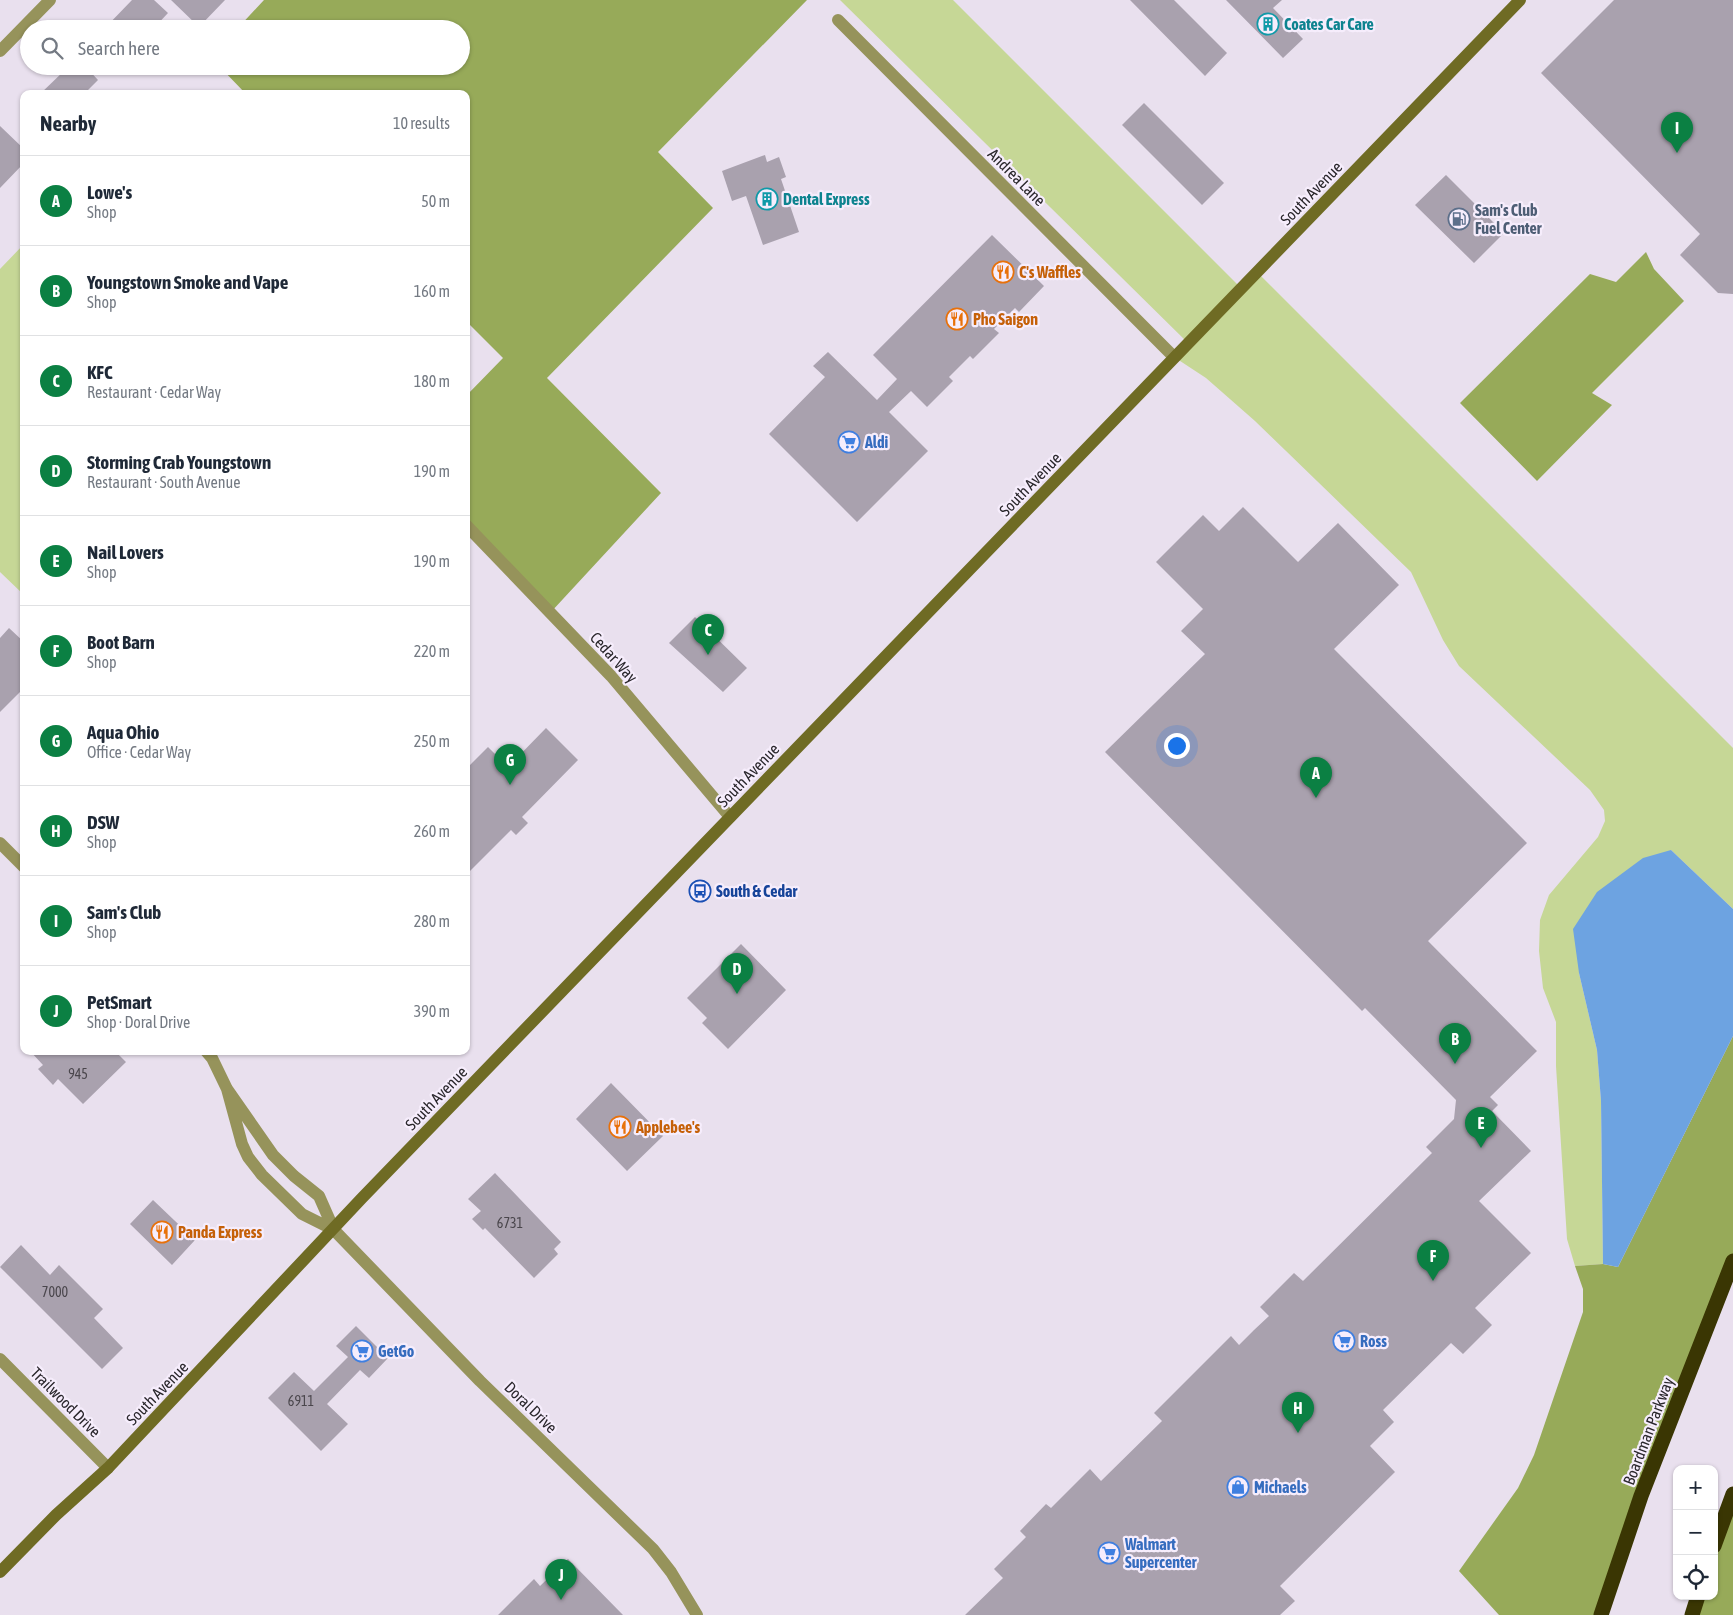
<!DOCTYPE html>
<html lang="en">
<head>
<meta charset="utf-8">
<style>
  body { margin:0; font-family:"Asap Condensed",sans-serif; background:#f2f2f3; color:#1f2937 }
  .controls { position:absolute; right:15px; bottom:15px; display:grid; overflow:hidden; border-radius:10px; box-shadow:0 1px 4px #0004 }
  .controls button { width:45px; height:45px; display:grid; place-items:center; padding:0; border:0; border-bottom:1px solid #e0e1e3; background:#fff; color:#1f2937; font:25px sans-serif }
  .you { position:absolute; left:1176px; top:745px; width:18px; height:18px; margin:-12px; border:4px solid #fff; border-radius:50%; background:#1a73e8; box-shadow:0 0 0 8px #1a73e833 }
  .badge { display:grid; place-items:center; width:32px; height:32px; border-radius:50%; background:#0b8043; color:#fff; font-size:16px; font-weight:700 }
  .pin { position:absolute; translate:-50% -41px; filter:drop-shadow(0 1px 2px #0008) }
  .pin::after { content:''; position:absolute; top:26px; width:18px; height:15px; background:inherit; clip-path:polygon(0 0,100% 0,50% 100%) }
  .list { margin:0; padding:0; list-style:none }
  h2 { display:flex; justify-content:space-between; align-items:center; height:65px; margin:0; padding:0 20px; font-size:21px }
  h2 small { font-size:16px; font-weight:400; color:#747a83 }
  .list li { display:grid; grid-template-columns:32px 1fr auto; gap:15px; align-items:center; box-sizing:border-box; height:90px; padding:0 20px; border-top:1px solid #e0e1e3 }
  .list b { display:block; font-size:19px; white-space:nowrap }
  .list p { margin:0; font-size:16px; white-space:nowrap; color:#747a83 }
  .list em { font-size:16px; font-style:normal; color:#747a83 }
  .icon { flex:none; width:28px; height:28px; fill:none; stroke:currentColor; stroke-width:2; stroke-linecap:round; stroke-linejoin:round }
  .map { position:relative; flex:none; width:1733px; height:1615px; overflow:hidden }
  .search { position:absolute; background:#fff; box-shadow:0 1px 4px #0004; left:20px; top:20px; width:450px; height:55px; display:flex; align-items:center; gap:12px; box-sizing:border-box; padding:0 18px; border-radius:28px; color:#747a83; font-size:19px }
  .panel { position:absolute; background:#fff; box-shadow:0 1px 4px #0004; left:20px; top:90px; width:450px; height:965px; border-radius:10px }
  .map>svg:first-child { display:block }
  .green { fill:#c6d796 }
  .forest { fill:#97aa59 }
  .water { fill:#6da3e1 }
  .building { fill:#a9a1ae }
  .lines { fill:none; stroke-linecap:round; stroke-linejoin:round }
  .street { stroke:#96935b; stroke-width:12 }
  .secondary { stroke:#6f6b24; stroke-width:12 }
  .highway { stroke:#3a3603; stroke-width:15 }
  .labels { text-anchor:middle; dominant-baseline:central; stroke-width:4.5; stroke-linejoin:round; paint-order:stroke }
  .number-label { font-size:14px; fill:#4a464c }
  .culture-label { font-size:16px; font-weight:bold; fill:#0d838f; stroke:#f6edfc; text-anchor:start }
  .street-label { font-size:16px; fill:#2a272c; stroke:#f6edfc }
  .service-label { font-size:16px; font-weight:bold; fill:#4e5e75; stroke:#f6edfc; text-anchor:start }
  .food-label { font-size:16px; font-weight:bold; fill:#c56008; stroke:#f6edfc; text-anchor:start }
  .shop-label { font-size:16px; font-weight:bold; fill:#366cbe; stroke:#f6edfc; text-anchor:start }
  .transit-label { font-size:16px; font-weight:bold; fill:#164399; stroke:#f6edfc; text-anchor:start }
</style>
</head>
<body>
<div class="map">
<svg width="1733" height="1615" viewBox="0 0 1733 1615">
  <rect width="100%" height="100%" fill="#e9e0ee"/>
  <path class="green" d="M840 0H953L1241 288 1257 272 1733 748V909L1671 850 1579 973 1597 1050 1601 1101 1603 1264 1575 1266 1567 1239 1556 1066V1022L1543 988 1539 951 1540 920 1549 895 1598 837 1605 821 1604 810 1590 790 1459 666 1443 640 1411 572 1255 421 1206 378 1174 357 1188 343Z
    M24 244V595L0 572V269Z"/>
  <path class="forest" d="M264 0H807L658 152 713 208 547 378 661 493 551 612 466 525V396L503 358 466 321V94H246L219 66H461V29H237Z
    M1646 252 1654 269 1684 301 1592 393 1612 405 1537 481 1460 403 1590 274 1616 282Z
    M1733 1036V1261L1601 1615H1499L1459 1571 1518 1488 1534 1455 1583 1312V1289L1575 1266 1603 1264 1618 1267Z
    M1733 1494V1615H1692L1698 1596H1714V1546Z"/>
  <path class="water" d="M1671 850 1733 909V1036L1618 1267 1603 1264 1601 1101 1597 1050 1579 973 1573 929 1597 892 1643 858Z"/>
  <path class="building" d="M132 0H154L168 13 153 29H104Z
    M171 0H225L199 27Z
    M1130 0H1174L1227 53 1205 76Z
    M1226 0H1282L1273 8 1303 39 1283 58Z
    M1614 0H1733V294L1718 293 1680 255 1700 234 1541 73Z
    M74 66H85L98 80 84 94H40L65 70 68 73Z
    M1144 103 1224 183 1202 205 1122 125Z
    M0 126 24 149V163L0 188Z
    M765 155 767 162 779 157 786 177 781 179 799 232 763 245 746 196 732 201 722 171Z
    M1446 175 1504 233 1474 263 1415 205Z
    M992 235 1044 286 1019 312 1015 308 994 329 999 333 973 359 970 356 949 377 953 381 927 407 911 391 889 412 928 451 857 522 769 434 825 377 813 366 828 352 877 400 897 379 873 355Z
    M1243 507 1298 562 1338 523 1399 585 1334 649 1527 843 1428 941 1537 1051 1490 1097 1498 1105 1492 1111 1531 1151 1479 1201 1531 1253 1475 1308 1492 1325 1463 1354 1451 1343 1383 1410 1394 1422 1370 1446 1395 1472 1280 1586 1295 1601 1280 1615H965L1003 1578 994 1569 1026 1537 1020 1531 1046 1504 1051 1508 1090 1469 1101 1481 1162 1421 1154 1413 1231 1336 1239 1345 1254 1330 1269 1316 1260 1307 1294 1273 1303 1281 1432 1153 1426 1147 1454 1119 1456 1100 1365 1008 1362 1011 1105 752 1205 654 1181 631 1203 609 1156 562 1203 515 1219 531Z
    M695 617 747 668 723 692 669 643Z
    M9 628 24 642V688L0 712V638Z
    M546 728 578 760 522 817 528 823 516 835 511 830 466 875V769L488 747 508 767Z
    M741 944 786 990 728 1049 702 1023 707 1018 687 998Z
    M30 1051H115L126 1062 83 1104 58 1079 53 1085 38 1069 43 1065Z
    M611 1083 663 1136 627 1171 576 1119Z
    M495 1173 561 1242 554 1249 558 1254 534 1278 485 1228 483 1230 472 1219 481 1211 468 1199Z
    M153 1200 195 1240 172 1265 130 1224Z
    M21 1245 50 1275 59 1265 103 1309 94 1318 123 1348 102 1369 0 1267Z
    M356 1326 388 1358 369 1378 360 1370 327 1404 348 1424 321 1451 268 1398 294 1372 314 1391 348 1357 336 1346Z
    M568 1559 623 1615H498L534 1579 540 1586Z"/>
  <g class="lines">
    <path class="street" d="M838 20 1174 357
      M0 51 50 0
      M466 525 611 676 730 817
      M0 843 24 867
      M206 1051 212 1058 227 1089 273 1155 294 1176 319 1196 334 1230
      M227 1089 242 1144 248 1157 262 1175 302 1214 334 1230 480 1381 653 1549 671 1572 697 1615
      M0 1359 108 1468"/>
    <path class="secondary" d="M0 1572 56 1515 108 1468 362 1198 1520 0"/>
    <path class="highway" d="M1714 1546 1733 1494
      M1601 1615 1641 1496 1733 1261
      M1692 1615 1698 1596"/>
  </g>
  <defs>
    <g id="building-ring" transform="scale(1.125)"><circle r="9.5" fill="#f6edfc" stroke="#0f9aa8" stroke-width="1.5"/><path d="M-4-6H4V6H1V3H-1V6H-4ZM-2.5-4.3h1.7v1.8h-1.7ZM.8-4.3h1.7v1.8H.8ZM-2.5-1h1.7V.8h-1.7ZM.8-1h1.7V.8H.8Z" fill="#0f9aa8"/></g>
    <g id="fuel-ring" transform="scale(1.125)"><circle r="9.5" fill="#f6edfc" stroke="#5c6f8a" stroke-width="1.5"/><path d="M-5.5-6h7V0h2V4h1.3V-2.5L3-4.5l.8-.8L6-3V5H2.5V1h-1V6h-7ZM-4.2-4.7v3.2H.2V-4.7Z" fill="#5c6f8a"/></g>
    <g id="restaurant-ring" transform="scale(1.125)"><circle r="9.5" fill="#f6edfc" stroke="#e8710a" stroke-width="1.5"/><path d="M-5-6h1v4h1v-4h1v4h1v-4h1v5L-1.5 .5V6h-2V.5L-5-1ZM5-6V6H3V1.5H1.5Q1.5-4 5-6Z" fill="#e8710a"/></g>
    <g id="supermarket-ring" transform="scale(1.125)"><circle r="9.5" fill="#f6edfc" stroke="#3f7fe0" stroke-width="1.5"/><path d="M-6-5.5h2.5l.6 2H6L4.5 2H-2.5L-4.4-4H-6ZM-1.5 3.2a1.3 1.3 0 1 0 .1 0ZM3 3.2a1.3 1.3 0 1 0 .1 0Z" fill="#3f7fe0"/></g>
    <g id="bus-ring" transform="scale(1.125)"><circle r="9.5" fill="#f6edfc" stroke="#1a4fb4" stroke-width="1.5"/><path d="M-5-6H5V4H4V6H2V4H-2V6H-4V4H-5ZM-3.5-4V0h7V-4ZM-3.5 1.2v1.5H-2V1.2ZM2 1.2v1.5H3.5V1.2Z" fill="#1a4fb4"/></g>
    <g id="shop-ring" transform="scale(1.125)"><circle r="9.5" fill="#f6edfc" stroke="#3f7fe0" stroke-width="1.5"/><path d="M-5-2.5h2.3a2.7 3.5 0 0 1 5.4 0H5L5.5 6h-11ZM-1.5-2.5h3a1.5 2.3 0 0 0-3 0Z" fill="#3f7fe0"/></g>
  </defs>
  <g fill-rule="evenodd">
    <use href="#building-ring" x="1268" y="24"/>
    <use href="#building-ring" x="767" y="199"/>
    <use href="#fuel-ring" x="1459" y="219"/>
    <use href="#restaurant-ring" x="1003" y="272"/>
    <use href="#restaurant-ring" x="957" y="319"/>
    <use href="#supermarket-ring" x="849" y="442"/>
    <use href="#bus-ring" x="700" y="891"/>
    <use href="#restaurant-ring" x="620" y="1127"/>
    <use href="#restaurant-ring" x="162" y="1232"/>
    <use href="#supermarket-ring" x="1344" y="1341"/>
    <use href="#supermarket-ring" x="362" y="1351"/>
    <use href="#shop-ring" x="1238" y="1487"/>
    <use href="#supermarket-ring" x="1109" y="1553"/>
  </g>
  <g class="labels">
    <g class="number-label">
      <text x="78" y="1074">945</text>
      <text x="510" y="1223">6731</text>
      <text x="55" y="1292">7000</text>
      <text x="301" y="1401">6911</text>
    </g>
    <g class="culture-label">
      <text x="1284" y="24">Coates Car Care</text>
      <text x="783" y="199">Dental Express</text>
    </g>
    <g class="street-label">
      <text transform="translate(1017 177) rotate(45)">Andrea Lane</text>
      <text transform="translate(1311 193) rotate(-46)">South Avenue</text>
      <text transform="translate(1030 484) rotate(-46)">South Avenue</text>
      <text transform="translate(614 657) rotate(48)">Cedar Way</text>
      <text transform="translate(748 775) rotate(-46)">South Avenue</text>
      <text transform="translate(436 1098) rotate(-46)">South Avenue</text>
      <text transform="translate(157 1393) rotate(-46)">South Avenue</text>
      <text transform="translate(66 1402) rotate(45)">Trailwood Drive</text>
      <text transform="translate(531 1407) rotate(44)">Doral Drive</text>
      <text transform="translate(1648 1431) rotate(-69)">Boardman Parkway</text>
    </g>
    <g class="service-label">
      <text x="1475" y="210">Sam's Club<tspan x="1475" dy="18">Fuel Center</tspan></text>
    </g>
    <g class="food-label">
      <text x="1019" y="272">C's Waffles</text>
      <text x="973" y="319">Pho Saigon</text>
      <text x="636" y="1127">Applebee's</text>
      <text x="178" y="1232">Panda Express</text>
    </g>
    <g class="shop-label">
      <text x="865" y="442">Aldi</text>
      <text x="1360" y="1341">Ross</text>
      <text x="378" y="1351">GetGo</text>
      <text x="1254" y="1487">Michaels</text>
      <text x="1125" y="1544">Walmart<tspan x="1125" dy="18">Supercenter</tspan></text>
    </g>
    <g class="transit-label">
      <text x="716" y="891">South &amp; Cedar</text>
    </g>
  </g>
</svg>
<div class="controls">
<button>+</button>
<button>−</button>
<button><svg class="icon" aria-label="locate" viewBox="0 0 24 24"><circle cx="12" cy="12" r="6"/><path d="M12 2v4M12 18v4M2 12h4M18 12h4"/></svg></button>
</div>
<div class="you"></div>
<div class="pin badge" style="left:1316px;top:798px">A</div>
<div class="pin badge" style="left:1455px;top:1064px">B</div>
<div class="pin badge" style="left:708px;top:655px">C</div>
<div class="pin badge" style="left:737px;top:994px">D</div>
<div class="pin badge" style="left:1481px;top:1148px">E</div>
<div class="pin badge" style="left:1433px;top:1281px">F</div>
<div class="pin badge" style="left:510px;top:785px">G</div>
<div class="pin badge" style="left:1298px;top:1433px">H</div>
<div class="pin badge" style="left:1677px;top:153px">I</div>
<div class="pin badge" style="left:561px;top:1600px">J</div>
<div class="search"><svg class="icon" aria-label="search" viewBox="0 0 24 24"><circle cx="10" cy="10" r="6"/><path d="M15 15l6 6"/></svg>Search here</div>
<section class="panel">
<h2>Nearby<small>10 results</small></h2>
<ul class="list">
<li><span class="badge">A</span><div><b>Lowe's</b><p>Shop</p></div><em>50 m</em></li>
<li><span class="badge">B</span><div><b>Youngstown Smoke and Vape</b><p>Shop</p></div><em>160 m</em></li>
<li><span class="badge">C</span><div><b>KFC</b><p>Restaurant · Cedar Way</p></div><em>180 m</em></li>
<li><span class="badge">D</span><div><b>Storming Crab Youngstown</b><p>Restaurant · South Avenue</p></div><em>190 m</em></li>
<li><span class="badge">E</span><div><b>Nail Lovers</b><p>Shop</p></div><em>190 m</em></li>
<li><span class="badge">F</span><div><b>Boot Barn</b><p>Shop</p></div><em>220 m</em></li>
<li><span class="badge">G</span><div><b>Aqua Ohio</b><p>Office · Cedar Way</p></div><em>250 m</em></li>
<li><span class="badge">H</span><div><b>DSW</b><p>Shop</p></div><em>260 m</em></li>
<li><span class="badge">I</span><div><b>Sam's Club</b><p>Shop</p></div><em>280 m</em></li>
<li><span class="badge">J</span><div><b>PetSmart</b><p>Shop · Doral Drive</p></div><em>390 m</em></li>
</ul>
</section>
</div>
</body>
</html>
